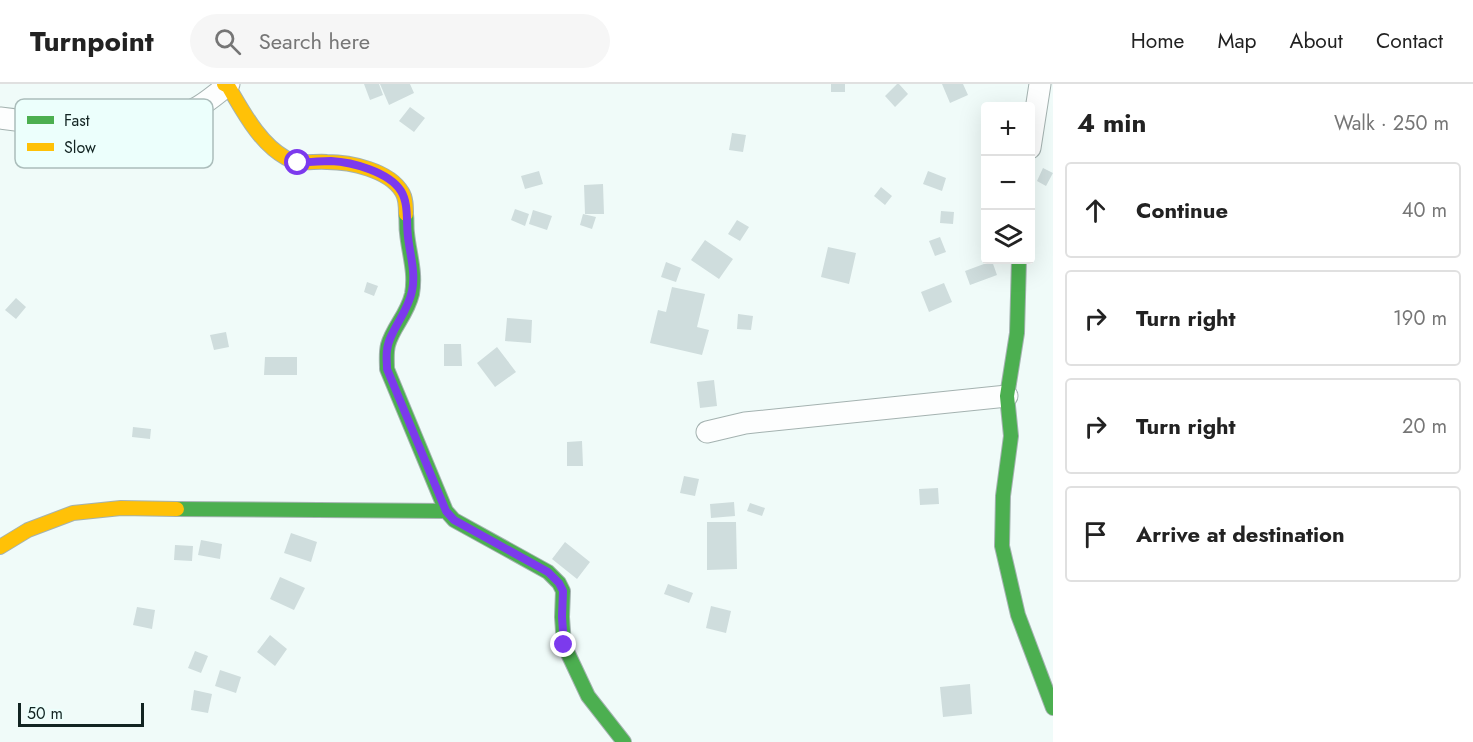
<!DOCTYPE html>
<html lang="en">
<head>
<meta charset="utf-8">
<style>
  body { margin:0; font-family:Jost,sans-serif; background:#f6f6f6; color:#222 }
  .controls { position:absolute; right:18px; top:18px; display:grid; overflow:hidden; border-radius:6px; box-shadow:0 6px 24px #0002 }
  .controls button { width:54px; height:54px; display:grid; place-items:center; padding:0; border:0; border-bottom:2px solid #e0e0e0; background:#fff; color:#222; font:30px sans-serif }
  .scale { position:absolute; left:18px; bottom:15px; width:126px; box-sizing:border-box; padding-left:6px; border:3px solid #122422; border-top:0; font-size:16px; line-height:21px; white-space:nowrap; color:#122422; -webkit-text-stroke:4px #ecfffc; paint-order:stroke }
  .stop { position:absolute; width:18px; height:18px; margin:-14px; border:4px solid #7c3aed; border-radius:50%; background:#fff }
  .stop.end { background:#7c3aed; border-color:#fff; box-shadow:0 2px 6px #0008 }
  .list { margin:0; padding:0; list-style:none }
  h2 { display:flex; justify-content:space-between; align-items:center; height:78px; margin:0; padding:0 24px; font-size:26px }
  h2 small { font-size:20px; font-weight:400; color:#767676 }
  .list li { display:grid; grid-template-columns:39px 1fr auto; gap:18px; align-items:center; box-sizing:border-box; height:96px; margin:0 12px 12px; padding:0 12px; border:2px solid #e0e0e0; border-radius:6px }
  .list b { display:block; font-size:22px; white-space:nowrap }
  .list em { font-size:20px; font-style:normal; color:#767676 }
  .icon { flex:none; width:33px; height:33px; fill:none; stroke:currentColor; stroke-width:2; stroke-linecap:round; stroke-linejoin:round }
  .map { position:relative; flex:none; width:1053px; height:658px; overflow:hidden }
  header { display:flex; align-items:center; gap:36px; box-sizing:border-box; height:84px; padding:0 30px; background:#fff; border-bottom:2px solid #e0e0e0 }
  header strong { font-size:28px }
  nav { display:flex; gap:33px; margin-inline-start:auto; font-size:21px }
  .search { width:420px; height:54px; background:#f6f6f6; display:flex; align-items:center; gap:15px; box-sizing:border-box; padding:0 21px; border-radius:33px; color:#767676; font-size:22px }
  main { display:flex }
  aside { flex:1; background:#fff }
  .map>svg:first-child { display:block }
  .building { fill:#cfdddd }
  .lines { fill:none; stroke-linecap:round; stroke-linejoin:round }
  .street-casing { stroke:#a4b2b0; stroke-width:23 }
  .fast-casing { stroke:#a4b2b0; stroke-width:16 }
  .slow-casing { stroke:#a4b2b0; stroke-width:16 }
  .street { stroke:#fdfefe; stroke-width:21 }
  .fast { stroke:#4caf50; stroke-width:14 }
  .slow { stroke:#ffc107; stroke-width:14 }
  .route { stroke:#7c3aed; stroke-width:8 }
  .key { fill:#ecfffc; stroke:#abbdbb; stroke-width:1.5 }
  .key-label { font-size:16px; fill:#122422 }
</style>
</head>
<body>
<header>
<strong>Turnpoint</strong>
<div class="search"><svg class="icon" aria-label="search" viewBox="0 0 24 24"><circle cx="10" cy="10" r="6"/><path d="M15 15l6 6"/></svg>Search here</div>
<nav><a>Home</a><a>Map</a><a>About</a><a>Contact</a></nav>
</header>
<main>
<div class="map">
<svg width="1053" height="658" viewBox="0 0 1053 658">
  <rect width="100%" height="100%" fill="#f0fbf9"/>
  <path class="building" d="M364 0H379L383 11 370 16Z
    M380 0H410L414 9 389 21Z
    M831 0H845V8H831Z
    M897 0H899L908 10 895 23 885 12Z
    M942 0H963L968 11 950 19Z
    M410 23 425 34 414 48 399 37Z
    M732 49 746 51 743 68 729 66Z
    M1043 84 1053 89 1046 102 1037 97Z
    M539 87 543 100 525 105 521 92Z
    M928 87 946 94 942 107 923 100Z
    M603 100 604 130H585L584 101Z
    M881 103 892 112 885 121 874 112Z
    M515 125 529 130 525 142 511 136Z
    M533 126 552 132 547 146 529 140Z
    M941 127 954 128 953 140 940 139Z
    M583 130 596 133 592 145 580 141Z
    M737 136 749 143 740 157 728 150Z
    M940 153 946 168 935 172 929 157Z
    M705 156 733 175 719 195 691 176Z
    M828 163 856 169 849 200 821 193Z
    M992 177 997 191 970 201 965 187Z
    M666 178 681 184 676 198 661 193Z
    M367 198 378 202 374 212 364 208Z
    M944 199 952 218 929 228 921 208Z
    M672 203 705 210 697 243 709 246 702 271 650 259 658 226 666 228Z
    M16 214 26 223 16 235 5 226Z
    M738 230 753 232 751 246 737 245Z
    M507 234 532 236 531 259 505 257Z
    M226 248 229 263 214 266 210 251Z
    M444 260H461L462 282H444Z
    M497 263 516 288 495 303 477 279Z
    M265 273H297V291H264Z
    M714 296 717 322 700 324 697 298Z
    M133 343 151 345 150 355 132 353Z
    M582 357 583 382H567V358Z
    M684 392 699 395 695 412 680 409Z
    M938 404 939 420 920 421 919 405Z
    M734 418 735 432 711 434 710 420Z
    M750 419 765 424 762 432 747 427Z
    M707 438H736L737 485 707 486Z
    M291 449 317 458 311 478 284 469Z
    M201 456 222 460 220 475 198 471Z
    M565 458 590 478 577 495 552 475Z
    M175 461 193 462 192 477 174 476Z
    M280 493 305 504 294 526 270 515Z
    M668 500 693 509 689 519 664 510Z
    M711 522 731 527 726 549 706 544Z
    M137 523 155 526 152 545 133 541Z
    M270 551 287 565 275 582 257 568Z
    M195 567 208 572 201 589 188 584Z
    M220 586 241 593 236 609 215 602Z
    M970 600 972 630 943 633 940 603Z
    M194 606 212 610 208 629 191 626Z"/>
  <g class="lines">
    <g class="street-casing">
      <path id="street" d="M0 34C63 42 131 51 192 26 203 22 219 8 229 0
        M1030 64 1040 0
        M707 348 745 339 1007 312"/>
    </g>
    <g class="fast-casing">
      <path id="fast" d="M406 130C407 137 406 143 407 149 409 170 416 188 412 210 407 231 393 243 388 261 386 269 387 277 387 285L446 427 454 436 548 488 559 499 563 507 562 533 564 561 588 612 624 658
        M1019 176 1017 249 1007 312 1011 352 1003 412 1002 462 1018 531 1053 624
        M177 425 446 427"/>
    </g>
    <g class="slow-casing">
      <path id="slow" d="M224 0 228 2C243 27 259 59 286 74 299 81 312 77 327 78 350 78 389 86 402 108 406 114 406 123 406 130
        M0 463 28 446 73 429 121 424 177 425"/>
    </g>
    <use href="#street" class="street"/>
    <use href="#fast" class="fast"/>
    <use href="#slow" class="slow"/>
  </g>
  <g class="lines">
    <path class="route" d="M298 79C309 78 320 77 331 77 352 78 389 88 401 107 409 120 406 138 408 153 410 171 416 189 412 207 408 229 389 247 387 266 386 272 387 279 387 285L446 427 454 436 548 488 559 499 563 507 562 533 564 561"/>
  </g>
  <rect x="15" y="15" width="198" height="69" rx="9" class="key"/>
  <rect x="27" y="32" width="27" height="8" fill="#4caf50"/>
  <rect x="27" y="59" width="27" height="8" fill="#ffc107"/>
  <g class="key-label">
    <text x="64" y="42">Fast</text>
    <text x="64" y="69">Slow</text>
  </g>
</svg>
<div class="controls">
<button>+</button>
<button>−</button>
<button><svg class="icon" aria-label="layers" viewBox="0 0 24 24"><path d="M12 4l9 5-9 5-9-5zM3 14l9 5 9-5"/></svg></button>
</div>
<div class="scale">50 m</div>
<div class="stop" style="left:298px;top:79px"></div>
<div class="stop end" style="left:564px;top:561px"></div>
</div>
<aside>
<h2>4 min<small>Walk · 250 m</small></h2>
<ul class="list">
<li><svg class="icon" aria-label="ahead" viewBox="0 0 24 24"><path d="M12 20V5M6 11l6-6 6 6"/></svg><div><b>Continue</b></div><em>40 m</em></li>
<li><svg class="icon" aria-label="right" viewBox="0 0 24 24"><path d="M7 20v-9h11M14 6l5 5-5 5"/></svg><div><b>Turn right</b></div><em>190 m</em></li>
<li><svg class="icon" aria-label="right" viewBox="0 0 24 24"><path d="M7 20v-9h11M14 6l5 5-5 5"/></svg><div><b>Turn right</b></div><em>20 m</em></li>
<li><svg class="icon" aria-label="arrive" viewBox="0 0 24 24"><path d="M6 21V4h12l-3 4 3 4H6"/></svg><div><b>Arrive at destination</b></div></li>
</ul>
</aside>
</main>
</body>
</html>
